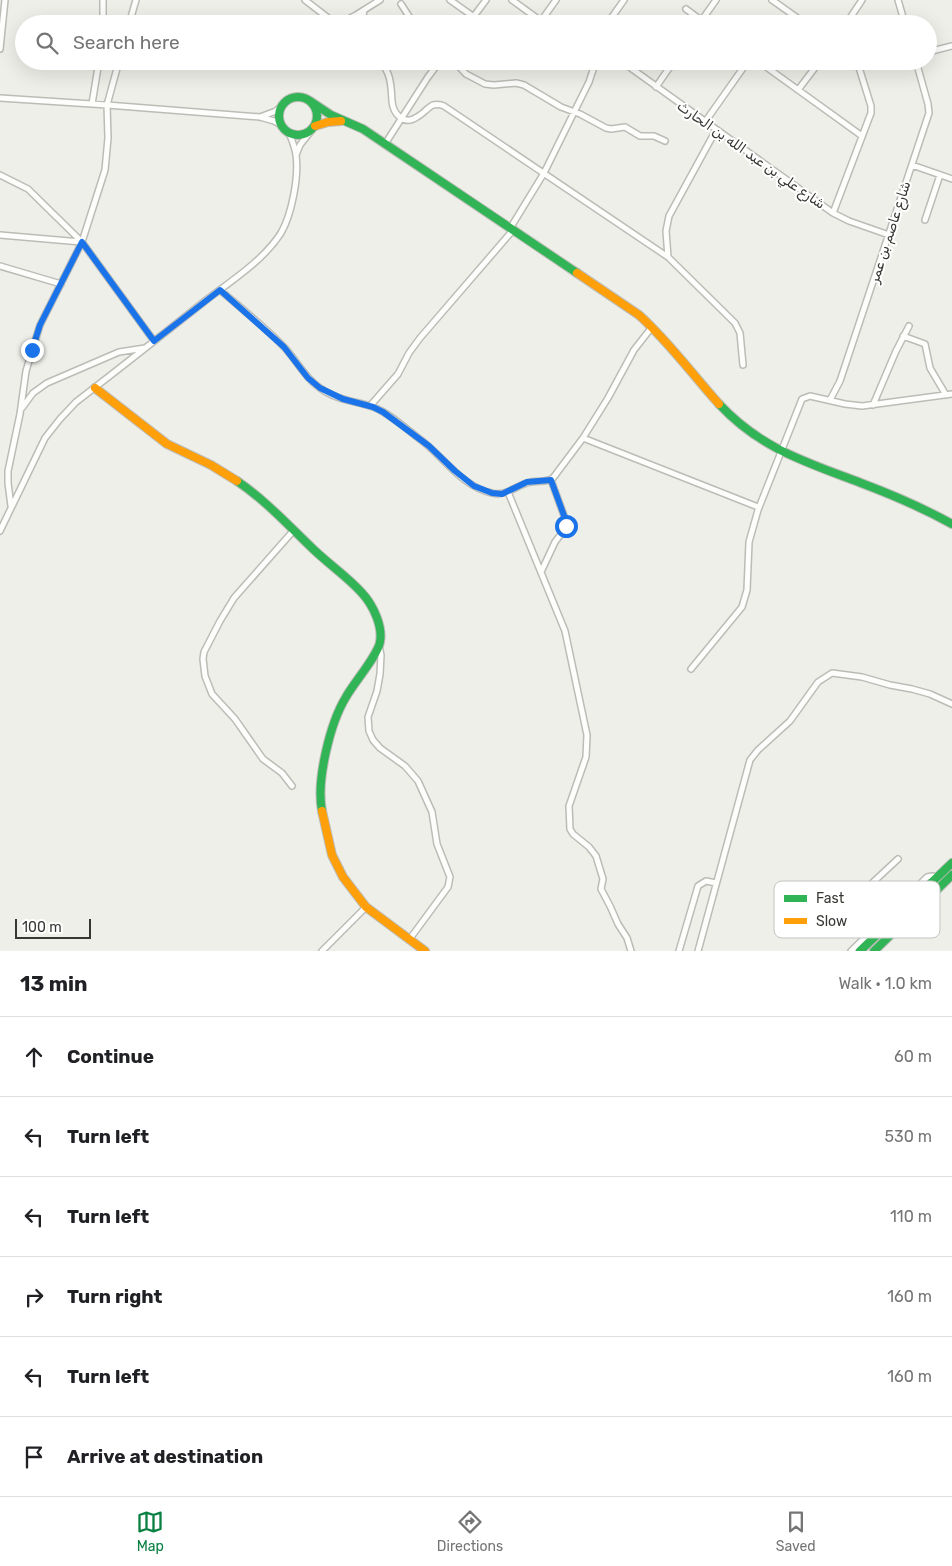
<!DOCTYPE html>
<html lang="en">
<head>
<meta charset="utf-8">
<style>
  body { margin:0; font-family:Rubik,Cairo,sans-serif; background:#f6f6f6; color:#202124 }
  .scale { position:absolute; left:15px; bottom:12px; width:76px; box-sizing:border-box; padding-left:5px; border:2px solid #373733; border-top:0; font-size:14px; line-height:18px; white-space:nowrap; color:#373733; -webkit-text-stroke:4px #fff; paint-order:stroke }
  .stop { position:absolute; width:15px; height:15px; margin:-11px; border:4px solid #1a73e8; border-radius:50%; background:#fff }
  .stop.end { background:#1a73e8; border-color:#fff; box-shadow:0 1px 5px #0008 }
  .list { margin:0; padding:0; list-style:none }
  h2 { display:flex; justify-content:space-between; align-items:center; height:65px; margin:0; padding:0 20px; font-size:21px }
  h2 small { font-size:16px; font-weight:400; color:#757577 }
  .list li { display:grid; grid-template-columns:32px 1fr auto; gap:15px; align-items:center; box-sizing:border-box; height:80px; padding:0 20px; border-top:1px solid #e0e0e0 }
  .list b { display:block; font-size:19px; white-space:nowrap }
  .list em { font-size:16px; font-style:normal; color:#757577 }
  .icon { flex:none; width:28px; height:28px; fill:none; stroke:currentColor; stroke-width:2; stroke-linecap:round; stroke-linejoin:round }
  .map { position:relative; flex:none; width:952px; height:951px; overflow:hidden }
  .search { position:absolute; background:#fff; box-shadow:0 5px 20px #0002; left:15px; right:15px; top:15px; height:55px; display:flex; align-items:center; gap:12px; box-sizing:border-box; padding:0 18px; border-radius:28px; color:#757577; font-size:19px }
  .sheet { height:545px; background:#fff }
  nav { display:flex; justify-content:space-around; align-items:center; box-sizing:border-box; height:70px; border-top:1px solid #e0e0e0; background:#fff; font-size:14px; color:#757577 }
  nav a { display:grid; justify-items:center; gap:2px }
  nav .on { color:#0b8043 }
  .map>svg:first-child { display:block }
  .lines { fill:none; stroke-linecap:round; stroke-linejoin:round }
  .street-casing { stroke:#bcbcb7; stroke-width:8 }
  .fast-casing { stroke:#bcbcb7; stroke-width:10 }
  .slow-casing { stroke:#bcbcb7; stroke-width:10 }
  .street { stroke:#fdfdfc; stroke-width:5 }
  .fast { stroke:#30b455; stroke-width:8 }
  .slow { stroke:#ff9f0a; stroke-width:8 }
  .route { stroke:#1a73e8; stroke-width:6 }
  .labels { text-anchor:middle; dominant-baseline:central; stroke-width:4; stroke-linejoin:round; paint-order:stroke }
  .street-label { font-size:14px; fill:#373733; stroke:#fff }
  .key { fill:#fff; stroke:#c3c3c2; stroke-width:1 }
  .key-label { font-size:14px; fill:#373733 }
</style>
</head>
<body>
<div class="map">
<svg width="952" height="951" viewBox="0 0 952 951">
  <rect width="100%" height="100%" fill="#efefe9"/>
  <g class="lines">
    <g class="street-casing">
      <path id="street" d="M305 0 336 24
        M450 0 474 17
        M512 0 545 24
        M772 0 806 24
        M898 0 905 24
        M401 4 414 24
        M686 9 706 24
        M541 21 556 0
        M103 24V0
        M129 24 136 0
        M339 24 356 15 380 0
        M361 24 364 11
        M468 24 486 0
        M607 24 624 0
        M699 24 716 0
        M846 24 862 0
        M0 49 5 0
        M928 52 952 46
        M380 61C391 73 391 85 392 101 393 114 404 126 417 117 423 114 427 108 433 105 437 104 440 104 444 106L668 257 735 323 740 333 743 365
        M454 61 466 74 485 84 494 85 516 83 524 85 561 107 580 114 606 128 611 129 625 127 640 136H654L665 141
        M621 61 833 213 849 221 889 235
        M758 61 862 136
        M656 87 674 61
        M798 90 820 61
        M0 98 107 105 260 117 274 121 281 125
        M92 104 99 61
        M260 117 276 111 284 104
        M705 122 748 61
        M385 144 428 77 440 61
        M296 155 300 145 311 131
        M912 165 952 179
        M0 175 28 189 82 242 154 341
        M833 213 871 113V106L857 61
        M925 220 940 175
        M511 227 544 173 589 82 596 61
        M0 235 81 242
        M668 257 666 231 669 216 716 130
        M0 266 61 284
        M220 290C242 309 265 327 285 348 297 361 305 378 320 388 336 400 355 401 373 407 389 413 404 427 417 437 442 454 461 487 492 493 507 497 517 484 531 482 539 480 546 483 553 478L583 438 608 398 634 350 652 327
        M903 336 925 344 930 368 946 395
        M830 400 840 381 929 113 928 104 916 61
        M873 405 896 351 909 326
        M370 406 398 374 409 353 420 338 514 229
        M22 408 33 393 47 383 119 352 145 348
        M583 438 758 507
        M508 492 565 631 587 735 586 757 569 806 570 829 573 834 589 847 596 856 603 879 601 889 610 906 618 924 627 938 631 951
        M11 506 8 483V471L20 414 26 371 40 325 82 242 105 170 108 138 107 105 119 61
        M0 531 45 438 60 419 76 402C119 369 162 335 205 301 231 281 263 261 281 233 292 214 299 176 296 155 295 147 292 140 289 133
        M541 572 555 542 565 529 566 521 551 480
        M379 646 381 655 380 674 377 691 368 717 369 731 373 740 380 748 405 766 418 781 432 812 437 844 450 877 448 887 409 940
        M691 669 742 607 747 590 749 542 758 510 802 399 810 396 845 404 862 406 952 394
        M292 786 282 773 263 759 235 719 212 694 205 676 203 659 204 652 220 621 234 598 294 530
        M871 932 860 917 859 910 869 886 898 859
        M322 951 366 907
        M679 951 698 886 706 881 716 883
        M698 951 750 760 758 750 790 721 818 682 832 673 862 677 890 685 912 689 930 694 952 704
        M851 951 927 877 932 876 937 877"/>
    </g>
    <g class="fast-casing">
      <path id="fast" d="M279 116a19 19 0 1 1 38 0a19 19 0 1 1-38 0Z
        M310 101 331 115 363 129 577 273
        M719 404C761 449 806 462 861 483 893 495 923 508 952 524
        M237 481C265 500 287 524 311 547 327 563 347 576 362 593 373 605 383 626 380 642 378 655 353 684 346 697 330 723 316 781 322 811
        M860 951 952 863
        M874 951 952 875"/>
    </g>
    <g class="slow-casing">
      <path id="slow" d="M315 126 328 122 341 121
        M577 273 639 315C669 342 692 374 719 404
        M95 388 167 444 211 465 237 481
        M322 811 332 855 343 877 366 907 425 951"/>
    </g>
    <use href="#street" class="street"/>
    <use href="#fast" class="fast"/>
    <use href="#slow" class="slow"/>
  </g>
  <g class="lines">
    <path class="route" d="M32 350 40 325 82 242 154 341 220 290 284 347 308 378 320 388 343 399 373 407 383 412 429 446 455 471 474 486 492 493 502 494 527 482 551 480 566 521V526"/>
  </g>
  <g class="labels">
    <g class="street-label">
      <text transform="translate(751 155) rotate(35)">شارع علي بن عبد الله بن الحارث</text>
      <text transform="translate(890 232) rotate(-72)">شارع عاصم بن عمر</text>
    </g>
  </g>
  <rect x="774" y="881" width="166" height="57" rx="8" class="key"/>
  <rect x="784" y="895" width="23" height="7" fill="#30b455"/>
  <rect x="784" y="918" width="23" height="6" fill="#ff9f0a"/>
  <g class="key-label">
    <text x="816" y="903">Fast</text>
    <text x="816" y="926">Slow</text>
  </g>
</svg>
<div class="scale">100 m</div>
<div class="stop" style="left:566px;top:526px"></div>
<div class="stop end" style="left:32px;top:350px"></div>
<div class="search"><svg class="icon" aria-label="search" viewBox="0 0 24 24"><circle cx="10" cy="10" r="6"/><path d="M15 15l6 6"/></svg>Search here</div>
</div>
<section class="sheet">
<h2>13 min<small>Walk · 1.0 km</small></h2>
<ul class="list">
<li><svg class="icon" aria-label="ahead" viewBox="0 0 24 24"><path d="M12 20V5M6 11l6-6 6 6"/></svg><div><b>Continue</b></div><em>60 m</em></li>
<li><svg class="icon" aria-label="left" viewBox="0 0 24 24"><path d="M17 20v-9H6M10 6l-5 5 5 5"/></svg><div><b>Turn left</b></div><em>530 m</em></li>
<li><svg class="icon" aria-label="left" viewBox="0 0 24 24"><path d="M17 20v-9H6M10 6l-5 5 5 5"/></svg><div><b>Turn left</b></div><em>110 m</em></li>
<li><svg class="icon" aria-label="right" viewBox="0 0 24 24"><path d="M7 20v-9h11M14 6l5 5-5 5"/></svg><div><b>Turn right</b></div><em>160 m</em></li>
<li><svg class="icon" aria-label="left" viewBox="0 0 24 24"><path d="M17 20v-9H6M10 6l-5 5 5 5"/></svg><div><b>Turn left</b></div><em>160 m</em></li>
<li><svg class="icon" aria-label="arrive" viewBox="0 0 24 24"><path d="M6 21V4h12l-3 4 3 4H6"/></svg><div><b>Arrive at destination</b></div></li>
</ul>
</section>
<nav>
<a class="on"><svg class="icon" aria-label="map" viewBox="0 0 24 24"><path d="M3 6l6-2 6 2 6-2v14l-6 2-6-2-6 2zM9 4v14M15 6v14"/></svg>Map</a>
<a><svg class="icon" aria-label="directions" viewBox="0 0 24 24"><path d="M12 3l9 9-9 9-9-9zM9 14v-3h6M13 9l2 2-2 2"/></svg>Directions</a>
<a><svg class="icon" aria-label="saved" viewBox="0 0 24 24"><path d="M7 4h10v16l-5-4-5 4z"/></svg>Saved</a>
</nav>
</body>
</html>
